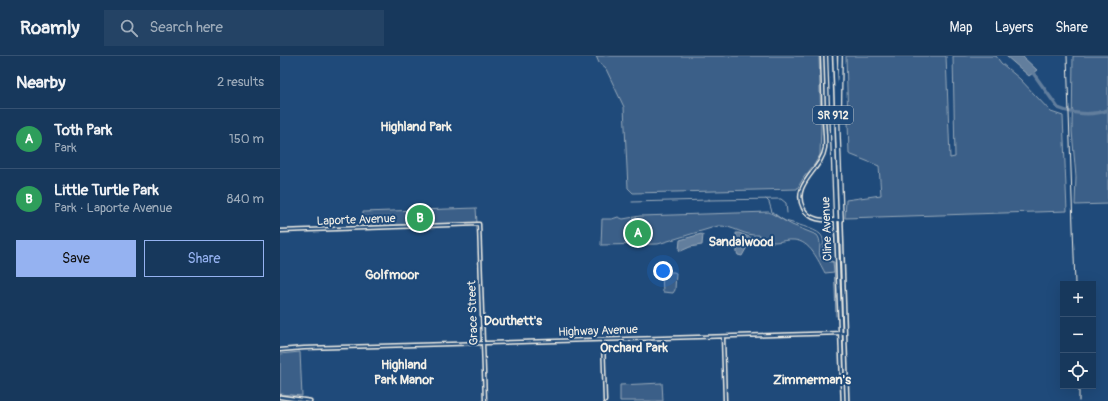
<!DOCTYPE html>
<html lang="en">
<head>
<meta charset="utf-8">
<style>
  body { margin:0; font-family:Pangolin,sans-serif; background:#244365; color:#f1f3f6 }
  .controls { position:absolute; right:12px; bottom:12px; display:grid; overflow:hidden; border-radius:0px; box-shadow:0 4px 16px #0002 }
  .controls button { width:36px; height:36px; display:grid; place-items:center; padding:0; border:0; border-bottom:1px solid #365272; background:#17385c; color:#f1f3f6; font:20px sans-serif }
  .you { position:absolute; left:383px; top:215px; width:14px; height:14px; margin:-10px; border:3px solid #fff; border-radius:50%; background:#1a73e8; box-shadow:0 0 0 6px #1a73e833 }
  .badge { display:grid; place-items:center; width:26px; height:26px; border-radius:50%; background:#95b2f1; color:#fff; font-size:13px; font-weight:700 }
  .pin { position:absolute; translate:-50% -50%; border:2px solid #fff; box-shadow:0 1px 4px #0006 }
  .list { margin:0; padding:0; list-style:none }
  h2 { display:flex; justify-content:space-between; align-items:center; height:52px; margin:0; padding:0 16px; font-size:17px }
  h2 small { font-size:13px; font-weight:400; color:#9eacbb }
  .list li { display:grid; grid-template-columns:26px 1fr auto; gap:12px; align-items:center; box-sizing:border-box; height:60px; padding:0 16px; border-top:1px solid #365272 }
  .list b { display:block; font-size:15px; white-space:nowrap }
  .list p { margin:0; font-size:13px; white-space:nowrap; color:#9eacbb }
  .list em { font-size:13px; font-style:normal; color:#9eacbb }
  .actions { display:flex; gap:8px; padding:12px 16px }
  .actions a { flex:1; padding:9px 0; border:1px solid #95b2f1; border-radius:0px; text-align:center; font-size:14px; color:#95b2f1 }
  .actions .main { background:#95b2f1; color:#111 }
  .icon { flex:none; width:22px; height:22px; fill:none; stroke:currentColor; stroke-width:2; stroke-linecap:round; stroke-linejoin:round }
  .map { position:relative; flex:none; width:828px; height:345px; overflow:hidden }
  header { display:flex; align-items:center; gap:24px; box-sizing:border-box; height:56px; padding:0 20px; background:#17385c; border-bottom:1px solid #365272 }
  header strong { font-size:19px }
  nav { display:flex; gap:22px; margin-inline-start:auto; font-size:14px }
  .search { width:280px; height:36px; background:#244365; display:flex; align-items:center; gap:10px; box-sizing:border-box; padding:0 14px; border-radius:0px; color:#9eacbb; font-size:15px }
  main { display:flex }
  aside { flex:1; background:#17385c }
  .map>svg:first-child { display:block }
  .green { fill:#3a5f88; stroke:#97a8b8 }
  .water { fill:#627e9d; stroke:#9cacbb }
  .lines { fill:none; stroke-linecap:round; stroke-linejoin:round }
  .stream { stroke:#9cacbb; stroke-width:1 }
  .river { stroke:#627e9d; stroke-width:3.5 }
  .tertiary-casing { stroke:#f4f1e8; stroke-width:5 }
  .primary-casing { stroke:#f4f1e8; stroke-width:5.5 }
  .motorway-casing { stroke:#f4f1e8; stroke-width:6 }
  .tertiary { stroke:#1f4a7a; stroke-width:2 }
  .primary { stroke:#1f4a7a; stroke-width:2.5 }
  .motorway { stroke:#1f4a7a; stroke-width:3.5 }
  .rail { stroke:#f4f1e8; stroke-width:1 }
  .labels { text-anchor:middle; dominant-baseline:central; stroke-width:4; stroke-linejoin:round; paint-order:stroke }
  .shield { fill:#1f4a7a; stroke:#b4bfc7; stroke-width:1 }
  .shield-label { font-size:11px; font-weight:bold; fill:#f4f1e8 }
  .street-label { font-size:12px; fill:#f4f1e8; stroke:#1f4a7a }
  .neighbourhood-label { font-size:13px; font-weight:bold; fill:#f4f1e8; stroke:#1f4a7a }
</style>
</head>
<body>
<header>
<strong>Roamly</strong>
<div class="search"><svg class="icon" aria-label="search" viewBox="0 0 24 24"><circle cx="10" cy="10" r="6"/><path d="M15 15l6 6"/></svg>Search here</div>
<nav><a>Map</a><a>Layers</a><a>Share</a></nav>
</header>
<main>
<aside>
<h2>Nearby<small>2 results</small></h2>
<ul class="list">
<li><span class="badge" style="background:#2e9e5b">A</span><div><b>Toth Park</b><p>Park</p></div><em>150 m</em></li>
<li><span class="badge" style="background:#2e9e5b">B</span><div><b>Little Turtle Park</b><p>Park · Laporte Avenue</p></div><em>840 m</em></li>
</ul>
<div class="actions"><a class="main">Save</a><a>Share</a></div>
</aside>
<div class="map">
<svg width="828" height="345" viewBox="0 0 828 345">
  <rect width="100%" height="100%" fill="#1f4a7a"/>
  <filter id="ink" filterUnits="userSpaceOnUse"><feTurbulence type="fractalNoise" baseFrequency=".025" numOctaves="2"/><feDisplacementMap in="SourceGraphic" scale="8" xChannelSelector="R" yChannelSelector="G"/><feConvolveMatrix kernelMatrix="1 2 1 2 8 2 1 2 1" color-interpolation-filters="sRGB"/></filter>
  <g filter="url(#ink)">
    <path class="green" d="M316 0H539L541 68 540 99 534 109 524 121 517 133 353 137 348 132 344 51 326 13 319 7Z
      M566 0H666L670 102 675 101 673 0H716L721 7 740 23 771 56 783 60 787 155 565 162 566 144 601 139 599 110 569 98Z
      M793 0H828V148L795 149 796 121 792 75Z
      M196 152 197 167 83 170V156Z
      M489 156 512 169 537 179C546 190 529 205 553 206L554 216 545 217C538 204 530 185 514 184 507 183 501 186 495 186 490 186 487 184 482 184L479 179C466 181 452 169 438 170L378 188 321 189 322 163H332L338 161 343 163 360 160Z
      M384 216H394L396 217 395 234 393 237 383 236 382 218Z
      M20 296 22 340 0 338V298Z
      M382 327 383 345H340V329Z"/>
    <path class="water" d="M726 0H742L757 14 749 20Z
      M456 177H459L472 182 462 200 458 199 457 197Z
      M421 178 423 179 422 189 410 191 401 195 399 194 400 184Z"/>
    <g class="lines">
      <path class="stream" d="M429 143V144L501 143 506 147 507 157
        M486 143 489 146 492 156C495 158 501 163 505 165 513 167 535 173 540 178 550 188 532 199 554 206L556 260
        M352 146 429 144"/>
      <path class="river" d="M751 14 778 52C793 58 812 60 828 54"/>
      <g class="tertiary-casing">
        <path id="tertiary" d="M542 0C543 20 543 41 544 61 544 71 546 82 545 92 542 114 511 128 523 152 531 167 547 164 561 164
          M0 175 199 168 205 345
          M443 281 445 345
          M323 284 325 345
          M0 294 24 292 564 277"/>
      </g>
      <g class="primary-casing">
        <path id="primary" d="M556 164 563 345
          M561 164 567 345
          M0 341 30 345"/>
      </g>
      <g class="motorway-casing">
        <path id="motorway" d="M550 0 556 164
          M555 0 561 164
          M559 59 560 0"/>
      </g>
      <use href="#tertiary" class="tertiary"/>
      <use href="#primary" class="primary"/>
      <use href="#motorway" class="motorway"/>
      <path class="rail" d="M787 0 795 228
        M799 330V345"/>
    </g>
  </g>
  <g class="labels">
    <rect class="shield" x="533" y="50" width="40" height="18" rx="3"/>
    <g class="shield-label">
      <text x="553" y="59">SR 912</text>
    </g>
    <g class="street-label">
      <text transform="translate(76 164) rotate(-2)">Laporte Avenue</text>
      <text transform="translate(547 173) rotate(-92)">Cline Avenue</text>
      <text transform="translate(193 257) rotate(-92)">Grace Street</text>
      <text transform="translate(318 275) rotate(-2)">Highway Avenue</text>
    </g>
    <g class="neighbourhood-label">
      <text x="136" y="71">Highland Park</text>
      <text x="461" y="186">Sandalwood</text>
      <text x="112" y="219">Golfmoor</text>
      <text x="233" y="265">Douthett's</text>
      <text x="354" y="292">Orchard Park</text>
      <text x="124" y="309">Highland<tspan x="124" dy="15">Park Manor</tspan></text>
      <text x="532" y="324">Zimmerman's</text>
    </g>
  </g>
</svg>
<div class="controls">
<button>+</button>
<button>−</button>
<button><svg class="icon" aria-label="locate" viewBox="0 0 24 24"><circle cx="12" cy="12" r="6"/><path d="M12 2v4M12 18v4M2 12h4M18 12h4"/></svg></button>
</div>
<div class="you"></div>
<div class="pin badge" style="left:358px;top:177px;background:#2e9e5b">A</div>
<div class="pin badge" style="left:140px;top:162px;background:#2e9e5b">B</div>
</div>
</main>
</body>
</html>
